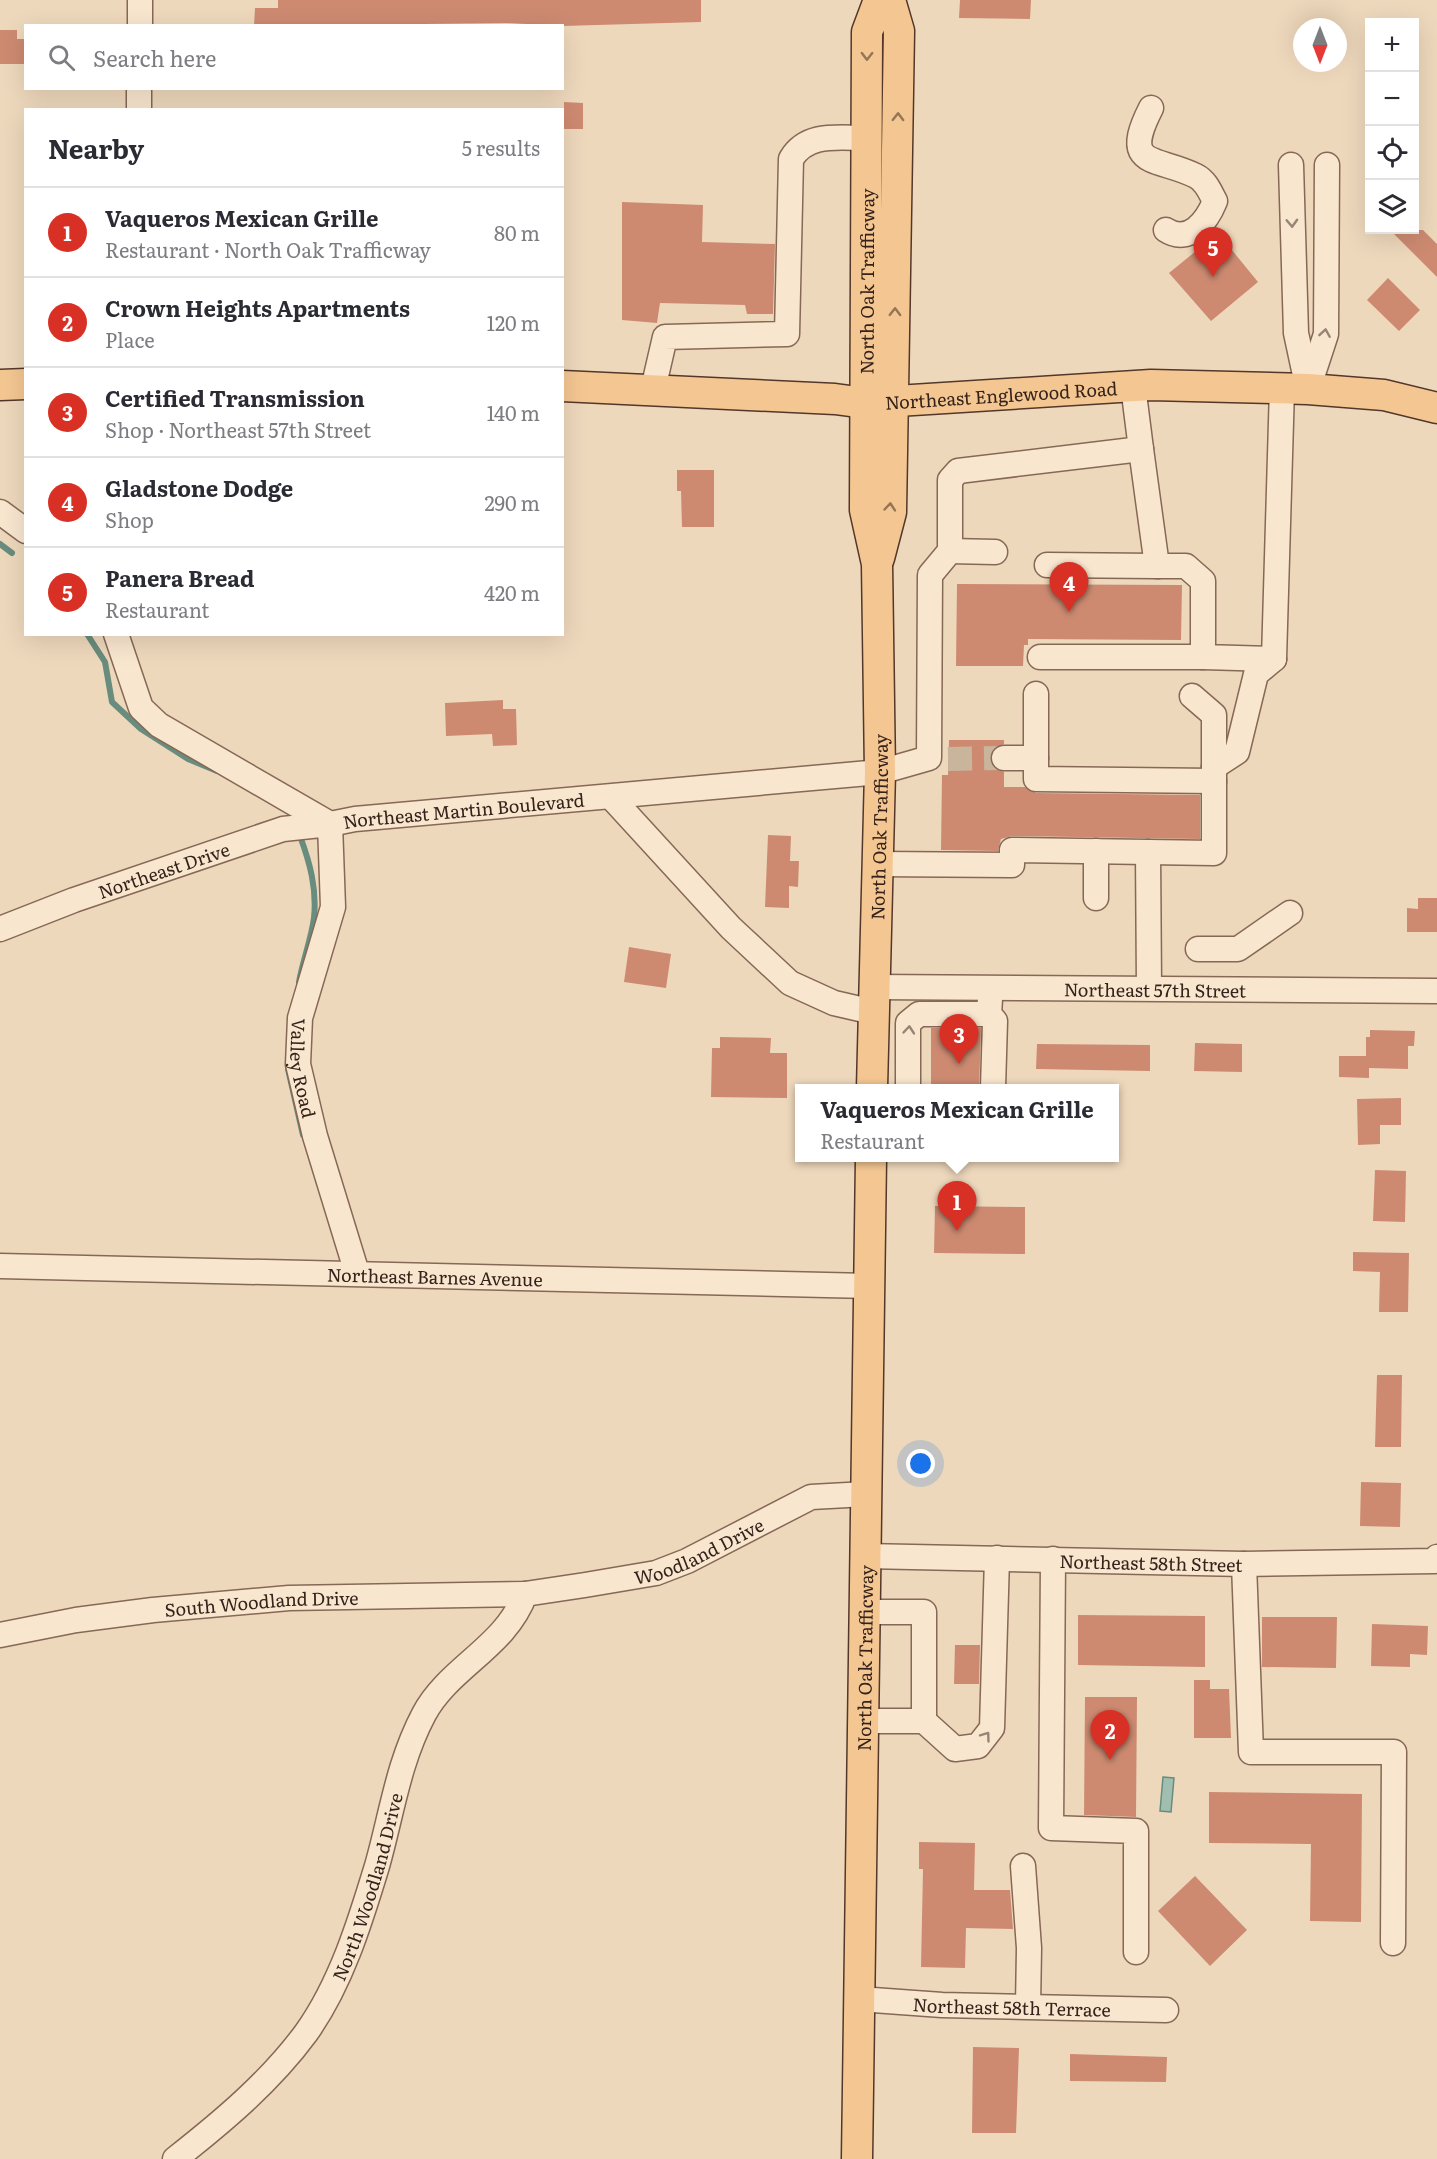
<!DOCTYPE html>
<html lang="en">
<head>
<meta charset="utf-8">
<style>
  body { margin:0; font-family:Literata,serif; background:#f2f2f3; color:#2b2b33 }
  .controls { position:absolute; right:18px; top:18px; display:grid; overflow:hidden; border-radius:0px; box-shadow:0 6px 24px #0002 }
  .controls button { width:54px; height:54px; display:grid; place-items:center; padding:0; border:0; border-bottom:2px solid #e1e1e2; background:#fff; color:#2b2b33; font:30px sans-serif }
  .compass { position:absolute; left:1293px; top:18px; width:54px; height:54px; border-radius:50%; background:#fff; box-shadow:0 6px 24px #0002; rotate:180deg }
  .you { position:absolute; left:921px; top:1464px; width:21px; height:21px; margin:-15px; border:4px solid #fff; border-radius:50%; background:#1a73e8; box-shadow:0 0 0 9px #1a73e833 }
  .badge { display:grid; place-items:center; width:39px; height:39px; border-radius:50%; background:#d93025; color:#fff; font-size:20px; font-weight:700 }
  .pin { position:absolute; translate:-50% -50px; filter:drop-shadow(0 2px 3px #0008) }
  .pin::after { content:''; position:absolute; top:32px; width:21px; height:18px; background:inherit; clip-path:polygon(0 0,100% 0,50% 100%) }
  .popup { position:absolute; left:795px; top:1084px; width:324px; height:78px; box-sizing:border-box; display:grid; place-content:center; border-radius:0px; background:#fff; filter:drop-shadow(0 2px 4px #0005); font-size:20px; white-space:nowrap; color:#7c7c81 }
  .popup b { font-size:22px; color:#2b2b33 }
  .popup::after { content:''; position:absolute; left:50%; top:100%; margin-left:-12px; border:12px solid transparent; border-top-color:#fff }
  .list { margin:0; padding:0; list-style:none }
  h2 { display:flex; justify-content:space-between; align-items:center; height:78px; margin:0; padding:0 24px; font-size:26px }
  h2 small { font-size:20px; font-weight:400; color:#7c7c81 }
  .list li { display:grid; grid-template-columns:39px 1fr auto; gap:18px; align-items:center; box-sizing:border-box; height:90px; padding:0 24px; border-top:2px solid #e1e1e2 }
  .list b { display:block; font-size:22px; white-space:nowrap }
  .list p { margin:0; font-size:20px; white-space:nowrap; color:#7c7c81 }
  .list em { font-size:20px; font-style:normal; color:#7c7c81 }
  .icon { flex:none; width:33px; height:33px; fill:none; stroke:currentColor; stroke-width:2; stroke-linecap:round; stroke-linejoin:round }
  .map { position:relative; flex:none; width:1437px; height:2159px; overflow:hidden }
  .search { position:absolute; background:#fff; box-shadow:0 6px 24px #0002; left:24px; top:24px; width:540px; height:66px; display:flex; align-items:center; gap:15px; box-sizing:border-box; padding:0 21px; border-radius:0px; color:#7c7c81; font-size:22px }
  .panel { position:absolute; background:#fff; box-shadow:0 6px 24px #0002; left:24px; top:108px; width:540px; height:528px; border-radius:0px }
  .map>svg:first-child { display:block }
  .water { fill:#a0bfb1; stroke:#688c7e; stroke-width:1.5 }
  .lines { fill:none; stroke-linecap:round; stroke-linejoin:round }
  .stream { stroke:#688c7e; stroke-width:6 }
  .building { fill:#cd8a71 }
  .minor-tunnel { stroke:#c9b49c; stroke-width:24; stroke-dasharray:24 12; stroke-linecap:butt }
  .minor-casing { stroke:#866856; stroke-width:27 }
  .major-casing { stroke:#53372a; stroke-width:33 }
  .minor { stroke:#f9e6cf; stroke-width:24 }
  .major { stroke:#f4c792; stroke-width:30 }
  .oneway { stroke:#947556 }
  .oneway2 { stroke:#978475 }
  .labels { text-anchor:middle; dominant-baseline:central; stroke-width:4.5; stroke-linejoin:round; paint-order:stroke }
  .street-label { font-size:18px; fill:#35231b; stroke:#f6e3cc }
</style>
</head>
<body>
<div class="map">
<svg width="1437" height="2159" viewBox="0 0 1437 2159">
  <rect width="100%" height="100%" fill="#eed8bc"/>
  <path class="water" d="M1163 1777 1174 1778 1171 1812 1160 1811Z"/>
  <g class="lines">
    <path class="stream" d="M0 544 12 553
      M87 634 105 662 112 702 141 729 188 759 217 771
      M299 982C303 960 311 940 314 918 317 889 310 863 300 836
      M288 1069 303 1135"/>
  </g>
  <path class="building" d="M278 0H701V22L563 26 507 23 254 26 255 8H278Z
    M960 0H1031L1030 19 959 18Z
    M0 30H17V39H26V64H0Z
    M564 102 583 103V129H564Z
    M622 202 703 205 702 242 775 244 773 314H747L745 305 660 303 657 323 622 320Z
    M1390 230H1423L1437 244V277Z
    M1218 233 1258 282 1211 321 1169 273Z
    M1388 278 1420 310 1399 331 1367 300Z
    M677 470H714V527H682L681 491H677Z
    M957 584 1182 585 1181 640 1028 639V645H1024L1023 666H956Z
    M503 700V709H516L517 745 493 746 492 734 446 736 445 703Z
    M949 740H1004V744L992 750 990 757 992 766 1004 772V787H1025L1036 793 1200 795V839L1012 836 1001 839 998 851 941 850 942 775H948Z
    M768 835 791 836 790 861H799L798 887 789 886V908L765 907Z
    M1418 898H1437V932H1407V908L1418 909Z
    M629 947 671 954 666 988 624 982Z
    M931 1028H981L979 1089H931Z
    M1370 1030 1415 1031 1414 1046H1408V1069L1369 1068V1078L1339 1077V1056H1366V1037H1370Z
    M720 1037 771 1038 770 1053H787V1098L711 1097 712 1048H720Z
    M1195 1043 1242 1044V1072L1194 1071Z
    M1037 1044 1150 1045V1071L1036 1069Z
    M1401 1098V1125H1380V1144L1358 1145 1357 1099Z
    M1375 1170 1406 1171 1405 1222 1373 1221Z
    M935 1206 1025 1207V1254L934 1253Z
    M1353 1252 1409 1253 1408 1312H1379L1380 1272 1353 1271Z
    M1377 1375H1402L1401 1447H1375Z
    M1361 1482 1401 1483 1400 1527 1360 1526Z
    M1078 1615 1205 1616V1667L1078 1665Z
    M1262 1617H1337L1336 1668 1262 1667Z
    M1372 1624 1428 1626 1427 1655 1410 1654V1667L1371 1666Z
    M955 1645H980L979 1684H954Z
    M1194 1680H1210V1689H1229L1231 1738H1194Z
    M1085 1697H1137L1136 1817 1084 1815Z
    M1209 1792 1362 1794 1361 1922 1310 1921 1311 1844 1209 1843Z
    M919 1842 975 1843 974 1890H1010L1013 1929 966 1928 965 1968 921 1967 923 1869H919Z
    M1195 1876 1247 1930 1210 1966 1158 1911Z
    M973 2047 1019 2048 1016 2133H972Z
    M1070 2054 1167 2057 1166 2082 1070 2081Z"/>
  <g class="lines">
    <path class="minor-tunnel" d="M948 759 1004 758"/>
    <g class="minor-casing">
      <g id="minor">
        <path d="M140 26V0"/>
        <path d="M1151 108C1120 169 1156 156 1196 176 1206 181 1210 192 1215 201 1207 221 1189 245 1166 230"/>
        <path d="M139 110V88"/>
        <path d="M1291 165 1296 333 1308 389"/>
        <path d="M653 389 665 337 787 334 791 159C807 132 838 138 866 138"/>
        <path d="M1308 389 1326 334 1327 165"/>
        <path d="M1141 449 1157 566H1186L1203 581V657L1274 659 1282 388"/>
        <path d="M0 512 26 531"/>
        <path d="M950 551 995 552"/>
        <path d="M1047 565 1157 566"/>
        <path id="s1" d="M116 634 141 708 159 725 330 824 355 819 880 772 929 758 930 575 950 551V480L958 471 1141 449 1133 386"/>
        <path d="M1040 657H1203"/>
        <path d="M1036 694V779L1214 781"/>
        <path d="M1004 758H1036"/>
        <path d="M1214 767 1237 752 1256 674 1274 659"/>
        <path d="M611 797 731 928 790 983 834 1003 873 1012"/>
        <path d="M1148 852 1149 988"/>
        <path d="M877 864 1012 865V850L1214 853V715L1192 696"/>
        <path d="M1096 898V851"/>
        <path id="s2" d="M0 929 74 900 283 829 330 824 333 907 300 1018 298 1064 315 1136 357 1273"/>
        <path d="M1198 949H1238L1290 913"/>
        <path id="s3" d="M873 987 1437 991"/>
        <path d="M990 999 989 1014 995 1021 993 1088"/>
        <path d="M908 1088V1023L919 1014H989"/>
        <path id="s4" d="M0 1266 869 1286"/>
        <path id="s5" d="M865 1556 1244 1564 1434 1561 1437 1557"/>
        <path d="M1053 1559 1051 1828 1136 1831V1952"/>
        <path d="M1244 1564 1251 1752H1394L1393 1943"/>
        <path id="s6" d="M0 1635 76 1620 153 1610 289 1598 525 1594 585 1585 656 1573 687 1561 811 1497 866 1494"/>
        <path d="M863 1721H924V1612H864"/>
        <path d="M924 1721 955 1749 978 1746 992 1728 997 1558"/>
        <path d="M1023 1866 1029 1948 1028 2006"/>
        <path id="s7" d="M859 1999 942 2005 1166 2010"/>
        <path id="s8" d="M175 2159C222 2122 270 2082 306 2033 341 1984 360 1922 377 1866 392 1813 398 1763 424 1714 449 1667 506 1647 525 1594"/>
      </g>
    </g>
    <g class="major-casing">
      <g id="major">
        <path d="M0 385 26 384"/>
        <path id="s9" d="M562 386 835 399 865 403 1151 385 1308 389 1384 395 1437 408"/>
        <path d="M879 558 891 512 899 31 890 0"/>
        <path id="s10" d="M872 1088 880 772 877 564 865 510 867 32 879 0"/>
        <path id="s11" d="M857 2159 871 1158"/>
      </g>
    </g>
    <use href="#minor" class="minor"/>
    <use href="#major" class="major"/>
  </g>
  <defs><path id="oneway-chevron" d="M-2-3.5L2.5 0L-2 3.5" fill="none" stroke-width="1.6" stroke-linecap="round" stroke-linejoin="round" transform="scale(1.5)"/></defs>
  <g class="oneway">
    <use href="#oneway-chevron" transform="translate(867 56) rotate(91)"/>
    <use href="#oneway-chevron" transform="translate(898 117) rotate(-89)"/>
    <use href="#oneway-chevron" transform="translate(895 312) rotate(-89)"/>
    <use href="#oneway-chevron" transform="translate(890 507) rotate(-85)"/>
  </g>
  <g class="oneway2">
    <use href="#oneway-chevron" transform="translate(1292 223) rotate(88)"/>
    <use href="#oneway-chevron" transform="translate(1325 333) rotate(-81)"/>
    <use href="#oneway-chevron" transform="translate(909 1030) rotate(-85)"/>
    <use href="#oneway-chevron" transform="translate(986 1736) rotate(-54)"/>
  </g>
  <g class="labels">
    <g class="street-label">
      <text stroke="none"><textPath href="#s10" startOffset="808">North Oak Trafficway</textPath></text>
      <text stroke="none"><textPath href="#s9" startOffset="440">Northeast Englewood Road</textPath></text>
      <text stroke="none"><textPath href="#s1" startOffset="435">Northeast Martin Boulevard</textPath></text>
      <text stroke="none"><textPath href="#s10" startOffset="261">North Oak Trafficway</textPath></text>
      <text stroke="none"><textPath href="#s2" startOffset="174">Northeast Drive</textPath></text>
      <text stroke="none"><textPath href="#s3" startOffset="282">Northeast 57th Street</textPath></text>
      <text stroke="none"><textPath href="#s2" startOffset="597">Valley Road</textPath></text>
      <text stroke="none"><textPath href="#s4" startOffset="435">Northeast Barnes Avenue</textPath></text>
      <text stroke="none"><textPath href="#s6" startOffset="708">Woodland Drive</textPath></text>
      <text stroke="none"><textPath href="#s5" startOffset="286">Northeast 58th Street</textPath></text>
      <text stroke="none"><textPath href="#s6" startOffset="264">South Woodland Drive</textPath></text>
      <text stroke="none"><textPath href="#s11" startOffset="501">North Oak Trafficway</textPath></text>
      <text stroke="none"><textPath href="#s8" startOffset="342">North Woodland Drive</textPath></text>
      <text stroke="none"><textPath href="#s7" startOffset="153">Northeast 58th Terrace</textPath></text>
    </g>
  </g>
</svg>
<div class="controls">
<button>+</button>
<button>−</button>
<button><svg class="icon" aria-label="locate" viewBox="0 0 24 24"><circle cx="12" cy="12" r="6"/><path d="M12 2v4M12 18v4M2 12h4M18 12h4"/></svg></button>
<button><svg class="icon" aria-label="layers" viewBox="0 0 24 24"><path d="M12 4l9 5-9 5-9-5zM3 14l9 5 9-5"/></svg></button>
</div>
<svg class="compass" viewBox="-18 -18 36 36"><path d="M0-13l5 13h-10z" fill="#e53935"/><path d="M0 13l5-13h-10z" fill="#7c7c81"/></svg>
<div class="you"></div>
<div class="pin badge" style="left:957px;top:1231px">1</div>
<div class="popup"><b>Vaqueros Mexican Grille</b>Restaurant</div>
<div class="pin badge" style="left:1110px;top:1760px">2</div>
<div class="pin badge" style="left:959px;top:1064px">3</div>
<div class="pin badge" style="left:1069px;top:612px">4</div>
<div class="pin badge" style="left:1213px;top:277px">5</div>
<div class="search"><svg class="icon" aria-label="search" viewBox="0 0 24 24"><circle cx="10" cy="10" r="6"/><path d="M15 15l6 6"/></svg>Search here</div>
<section class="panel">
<h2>Nearby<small>5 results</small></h2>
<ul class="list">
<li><span class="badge">1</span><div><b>Vaqueros Mexican Grille</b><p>Restaurant · North Oak Trafficway</p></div><em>80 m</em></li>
<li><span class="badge">2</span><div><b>Crown Heights Apartments</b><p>Place</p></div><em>120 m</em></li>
<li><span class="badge">3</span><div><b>Certified Transmission</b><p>Shop · Northeast 57th Street</p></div><em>140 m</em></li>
<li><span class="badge">4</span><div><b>Gladstone Dodge</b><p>Shop</p></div><em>290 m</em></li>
<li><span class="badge">5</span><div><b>Panera Bread</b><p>Restaurant</p></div><em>420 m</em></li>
</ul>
</section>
</div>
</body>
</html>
